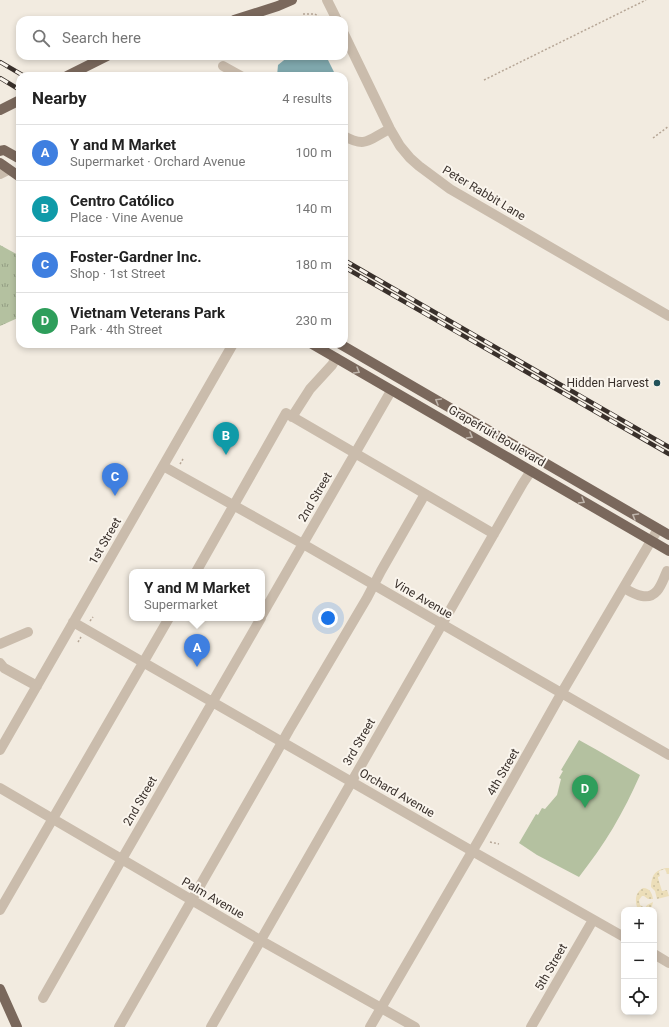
<!DOCTYPE html>
<html lang="en">
<head>
<meta charset="utf-8">
<style>
  body { margin:0; font-family:Roboto,sans-serif; background:#f2f2f2; color:#222 }
  .controls { position:absolute; right:12px; bottom:12px; display:grid; overflow:hidden; border-radius:8px; box-shadow:0 2px 6px #0003 }
  .controls button { width:36px; height:36px; display:grid; place-items:center; padding:0; border:0; border-bottom:1px solid #e0e0e0; background:#fff; color:#222; font:20px sans-serif }
  .you { position:absolute; left:328px; top:618px; width:14px; height:14px; margin:-10px; border:3px solid #fff; border-radius:50%; background:#1a73e8; box-shadow:0 0 0 6px #1a73e833 }
  .badge { display:grid; place-items:center; width:26px; height:26px; border-radius:50%; background:#215159; color:#fff; font-size:13px; font-weight:700 }
  .pin { position:absolute; translate:-50% -33px; filter:drop-shadow(0 1px 2px #0008) }
  .pin::after { content:''; position:absolute; top:21px; width:14px; height:12px; background:inherit; clip-path:polygon(0 0,100% 0,50% 100%) }
  .popup { position:absolute; left:129px; top:569px; width:136px; height:52px; box-sizing:border-box; display:grid; place-content:center; border-radius:8px; background:#fff; filter:drop-shadow(0 1px 3px #0005); font-size:13px; white-space:nowrap; color:#767676 }
  .popup b { font-size:15px; color:#222 }
  .popup::after { content:''; position:absolute; left:50%; top:100%; margin-left:-8px; border:8px solid transparent; border-top-color:#fff }
  .list { margin:0; padding:0; list-style:none }
  h2 { display:flex; justify-content:space-between; align-items:center; height:52px; margin:0; padding:0 16px; font-size:17px }
  h2 small { font-size:13px; font-weight:400; color:#767676 }
  .list li { display:grid; grid-template-columns:26px 1fr auto; gap:12px; align-items:center; box-sizing:border-box; height:56px; padding:0 16px; border-top:1px solid #e0e0e0 }
  .list b { display:block; font-size:15px; white-space:nowrap }
  .list p { margin:0; font-size:13px; white-space:nowrap; color:#767676 }
  .list em { font-size:13px; font-style:normal; color:#767676 }
  .icon { flex:none; width:22px; height:22px; fill:none; stroke:currentColor; stroke-width:2; stroke-linecap:round; stroke-linejoin:round }
  .map { position:relative; flex:none; width:669px; height:1027px; overflow:hidden }
  .search { position:absolute; background:#fff; box-shadow:0 2px 6px #0003; left:16px; top:16px; width:332px; height:44px; display:flex; align-items:center; gap:10px; box-sizing:border-box; padding:0 14px; border-radius:12px; color:#767676; font-size:15px }
  .panel { position:absolute; background:#fff; box-shadow:0 2px 6px #0003; left:16px; top:72px; width:332px; height:276px; border-radius:12px }
  .map>svg:first-child { display:block }
  .grass { fill:url(#grass-tufts) }
  .sand { fill:url(#sand-dots) }
  .green { fill:#b4c1a0 }
  .water { fill:#80a9ae }
  .lines { fill:none; stroke-linecap:round; stroke-linejoin:round }
  .path { stroke:#b6a696; stroke-width:1.5; stroke-dasharray:2 2; stroke-linecap:butt }
  .minor { stroke:#cabcac; stroke-width:10 }
  .major { stroke:#7a685c; stroke-width:10 }
  .rail-casing { stroke:#39302b; stroke-width:4.5 }
  .rail { stroke:#faf5ed; stroke-width:3; stroke-dasharray:9; stroke-linecap:butt }
  .oneway { stroke:#c0b6ac }
  .poi-dot { fill:#215159; stroke:#faf5ed; stroke-width:1.5 }
  .labels { text-anchor:middle; dominant-baseline:central; stroke-width:4; stroke-linejoin:round; paint-order:stroke }
  .street-label { font-size:12px; fill:#39302b; stroke:#faf5ed }
  .poi-label { font-size:12px; fill:#39302b; stroke:#faf5ed; text-anchor:end }
</style>
</head>
<body>
<div class="map">
<svg width="669" height="1027" viewBox="0 0 669 1027">
  <defs>
    <pattern id="grass-tufts" width="24" height="20" patternUnits="userSpaceOnUse"><rect width="24" height="20" fill="#b4c1a0"/><path d="M3 7l-1-3M5 7V3M7 7l1-3M15 17l-1-3M17 17v-4M19 17l1-3" fill="none" stroke="#939d83"/></pattern>
    <pattern id="sand-dots" width="8" height="8" patternUnits="userSpaceOnUse"><rect width="8" height="8" fill="#ecdeb9"/><path d="M2 2h.1M6 6h.1" fill="none" stroke="#cbbf9f" stroke-width="1.8" stroke-linecap="round"/></pattern>
  </defs>
  <rect width="100%" height="100%" fill="#f2ebe0"/>
  <path class="grass" d="M0 245 20 256V317L0 326Z"/>
  <path class="sand" d="M666 868H669V874H667L665 869 659 871 660 876 658 877V878L662 891 667 890 669 896 657 899 655 891 651 887C652 875 654 871 666 868Z
    M643 888C650 888 652 893 653 899H648L644 896H642L639 900 640 905 645 908 647 905 653 902 651 910H638C635 902 634 893 643 888Z"/>
  <path class="green" d="M579 740 597 750 640 775C632 793 623 811 613 828 603 845 591 861 579 877L537 855 519 843 536 814 538 815 542 808 545 809 557 795 561 779 559 778 563 771 561 770Z"/>
  <path class="water" d="M289 56H326L336 76H277L278 65Z"/>
  <g class="lines">
    <path class="path" d="M303 14H315L323 20
      M484 80 646 0
      M653 138 669 126
      M180 464 183 459
      M90 621 93 617
      M78 642 81 637
      M490 842 499 844"/>
    <path class="minor" d="M327 0 337 20
      M344 34 390 129 400 146 410 158 419 166 450 189 669 316
      M223 66 241 76
      M344 136C367 149 370 138 390 129
      M0 174 8 170
      M292 417 310 389 332 365 336 358
      M163 466 303 544 669 755
      M196 572 286 413 494 534
      M624 588C629 591 636 595 642 596 658 599 662 582 667 571
      M262 615 391 391
      M73 622 472 851 624 937
      M0 644 28 632
      M0 663 4 668 37 686
      M0 750 233 344
      M0 788 260 940 415 1027
      M0 910 169 618
      M654 954 669 963
      M43 998 122 859 261 618
      M119 1027 275 755 289 730 367 598 381 571 425 494
      M211 1027 523 483 531 471
      M370 1027 480 838 561 694 658 529
      M531 1027 593 920"/>
    <path class="major" d="M234 20 278 6 292 0
      M67 76 107 56
      M0 110 20 100
      M0 151 4 150 20 159
      M0 163 20 177
      M312 344 669 551
      M340 344 669 535
      M0 989 17 1027"/>
    <g class="rail-casing">
      <path id="rail" d="M0 62 24 76
        M0 78 20 90
        M344 260 669 447
        M344 267 669 454"/>
    </g>
    <use href="#rail" class="rail"/>
  </g>
  <defs><path id="oneway-chevron" d="M-2-3.5L2.5 0L-2 3.5" fill="none" stroke-width="1.6" stroke-linecap="round" stroke-linejoin="round"/></defs>
  <g class="oneway">
    <use href="#oneway-chevron" transform="translate(357 371) rotate(30)"/>
    <use href="#oneway-chevron" transform="translate(438 401) rotate(-150)"/>
    <use href="#oneway-chevron" transform="translate(470 436) rotate(30)"/>
    <use href="#oneway-chevron" transform="translate(582 501) rotate(30)"/>
    <use href="#oneway-chevron" transform="translate(635 516) rotate(-149)"/>
  </g>
  <circle class="poi-dot" cx="657" cy="383" r="4"/>
  <g class="labels">
    <g class="street-label">
      <text transform="translate(484 193) rotate(31)">Peter Rabbit Lane</text>
      <text transform="translate(497 436) rotate(30)">Grapefruit Boulevard</text>
      <text transform="translate(315 497) rotate(-60)">2nd Street</text>
      <text transform="translate(105 541) rotate(-60)">1st Street</text>
      <text transform="translate(423 599) rotate(30)">Vine Avenue</text>
      <text transform="translate(359 742) rotate(-60)">3rd Street</text>
      <text transform="translate(503 772) rotate(-60)">4th Street</text>
      <text transform="translate(397 793) rotate(30)">Orchard Avenue</text>
      <text transform="translate(140 801) rotate(-60)">2nd Street</text>
      <text transform="translate(213 898) rotate(30)">Palm Avenue</text>
      <text transform="translate(551 967) rotate(-60)">5th Street</text>
    </g>
    <g class="poi-label">
      <text x="649" y="383">Hidden Harvest</text>
    </g>
  </g>
</svg>
<div class="controls">
<button>+</button>
<button>−</button>
<button><svg class="icon" aria-label="locate" viewBox="0 0 24 24"><circle cx="12" cy="12" r="6"/><path d="M12 2v4M12 18v4M2 12h4M18 12h4"/></svg></button>
</div>
<div class="you"></div>
<div class="pin badge" style="left:197px;top:667px;background:#3f7fe0">A</div>
<div class="popup"><b>Y and M Market</b>Supermarket</div>
<div class="pin badge" style="left:226px;top:455px;background:#0f9aa8">B</div>
<div class="pin badge" style="left:115px;top:496px;background:#3f7fe0">C</div>
<div class="pin badge" style="left:585px;top:808px;background:#2e9e5b">D</div>
<div class="search"><svg class="icon" aria-label="search" viewBox="0 0 24 24"><circle cx="10" cy="10" r="6"/><path d="M15 15l6 6"/></svg>Search here</div>
<section class="panel">
<h2>Nearby<small>4 results</small></h2>
<ul class="list">
<li><span class="badge" style="background:#3f7fe0">A</span><div><b>Y and M Market</b><p>Supermarket · Orchard Avenue</p></div><em>100 m</em></li>
<li><span class="badge" style="background:#0f9aa8">B</span><div><b>Centro Católico</b><p>Place · Vine Avenue</p></div><em>140 m</em></li>
<li><span class="badge" style="background:#3f7fe0">C</span><div><b>Foster-Gardner Inc.</b><p>Shop · 1st Street</p></div><em>180 m</em></li>
<li><span class="badge" style="background:#2e9e5b">D</span><div><b>Vietnam Veterans Park</b><p>Park · 4th Street</p></div><em>230 m</em></li>
</ul>
</section>
</div>
</body>
</html>
